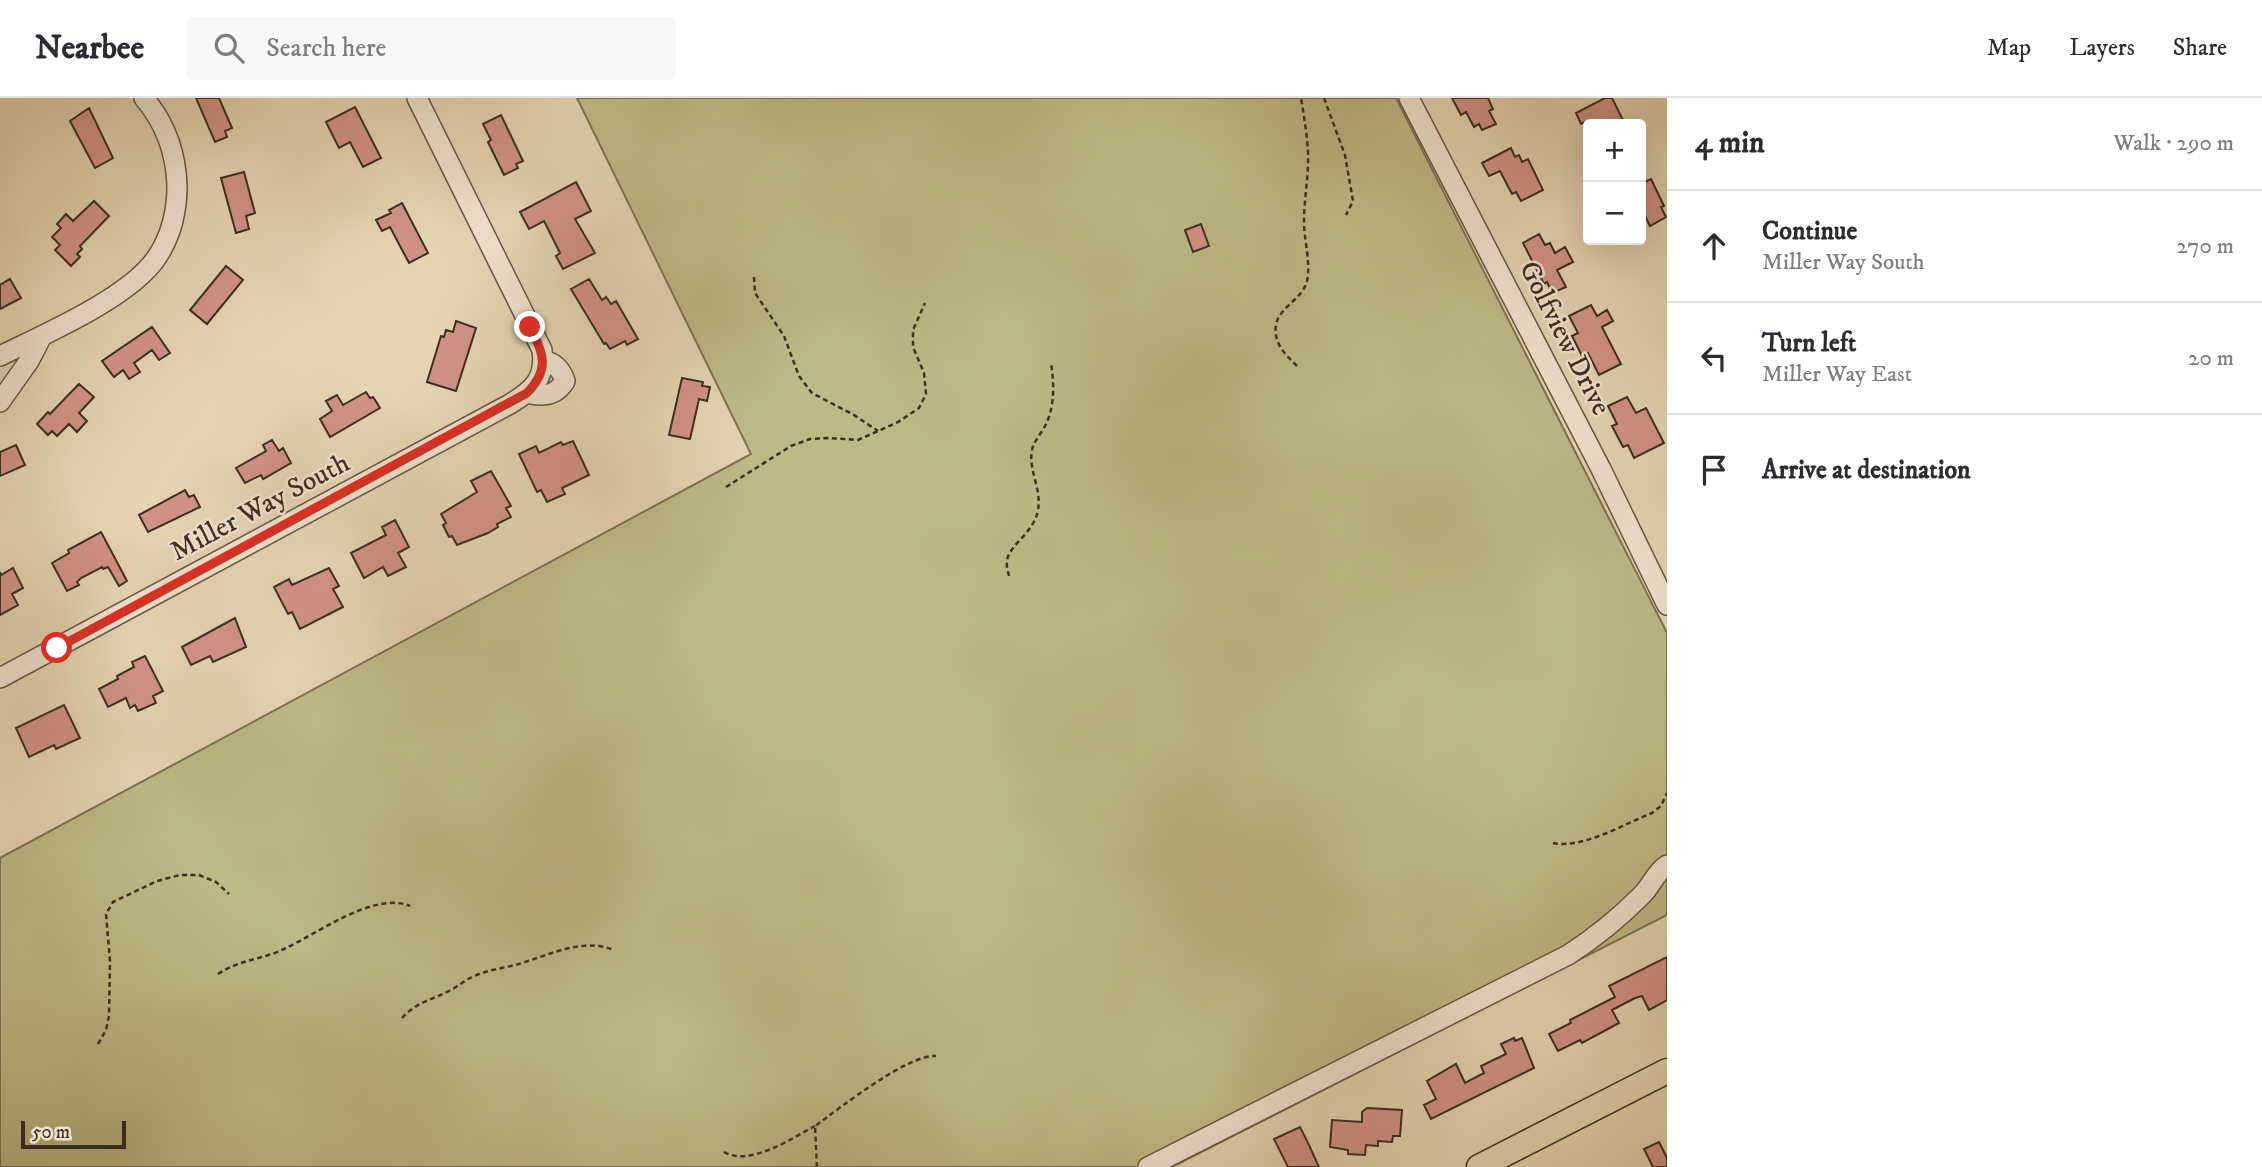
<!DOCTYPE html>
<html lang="en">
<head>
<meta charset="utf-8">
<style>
  body { margin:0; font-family:"IM FELL DW Pica",serif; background:#f7f7f7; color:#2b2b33 }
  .controls { position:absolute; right:21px; top:21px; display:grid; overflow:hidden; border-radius:7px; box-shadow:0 7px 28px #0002 }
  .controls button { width:63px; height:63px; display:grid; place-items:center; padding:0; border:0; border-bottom:2px solid #e1e1e2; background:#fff; color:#2b2b33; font:35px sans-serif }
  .scale { position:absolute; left:21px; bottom:18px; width:105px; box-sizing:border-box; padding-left:7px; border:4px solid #3c2f20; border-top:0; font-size:19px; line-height:24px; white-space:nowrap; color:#3c2f20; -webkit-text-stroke:5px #eee2cd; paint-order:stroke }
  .stop { position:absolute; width:21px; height:21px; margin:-16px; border:5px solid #d93025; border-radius:50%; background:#fff }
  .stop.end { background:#d93025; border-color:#fff; box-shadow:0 2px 7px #0008 }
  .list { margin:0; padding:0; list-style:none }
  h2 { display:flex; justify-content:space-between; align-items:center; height:91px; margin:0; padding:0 28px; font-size:30px }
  h2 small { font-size:23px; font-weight:400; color:#7c7c81 }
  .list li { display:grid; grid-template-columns:46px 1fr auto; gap:21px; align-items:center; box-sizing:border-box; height:112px; padding:0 28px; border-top:2px solid #e1e1e2 }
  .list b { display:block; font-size:26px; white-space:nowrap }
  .list p { margin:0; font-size:23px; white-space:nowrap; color:#7c7c81 }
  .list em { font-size:23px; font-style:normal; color:#7c7c81 }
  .icon { flex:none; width:38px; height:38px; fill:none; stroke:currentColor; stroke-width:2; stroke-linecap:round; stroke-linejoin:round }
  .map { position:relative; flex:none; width:1667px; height:1069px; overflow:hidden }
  header { display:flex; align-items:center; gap:42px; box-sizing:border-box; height:98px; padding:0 35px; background:#fff; border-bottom:2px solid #e1e1e2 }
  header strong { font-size:33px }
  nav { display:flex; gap:38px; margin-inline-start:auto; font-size:24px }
  .search { width:490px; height:63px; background:#f7f7f7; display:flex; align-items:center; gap:18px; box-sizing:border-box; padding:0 24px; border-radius:7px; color:#7c7c81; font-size:26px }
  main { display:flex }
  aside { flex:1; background:#fff }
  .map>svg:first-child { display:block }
  .green { fill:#bcba87; stroke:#7c7454; stroke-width:2 }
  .building { fill:#d19285; stroke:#3c2f20; stroke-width:2 }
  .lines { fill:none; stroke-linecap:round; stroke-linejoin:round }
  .minor-casing { stroke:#665844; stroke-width:22 }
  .major-casing { stroke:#3c2f20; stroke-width:27 }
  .path { stroke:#3c2f20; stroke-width:2.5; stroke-dasharray:5 3.5; stroke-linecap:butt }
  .minor { stroke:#eee2cd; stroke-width:19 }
  .major { stroke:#e5d3b2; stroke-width:24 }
  .route { stroke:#d93025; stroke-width:9 }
  .labels { text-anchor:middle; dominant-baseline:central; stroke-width:5; stroke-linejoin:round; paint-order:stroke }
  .street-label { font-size:28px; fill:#3c2f20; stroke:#eee2cd }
</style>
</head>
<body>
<header>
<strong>Nearbee</strong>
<div class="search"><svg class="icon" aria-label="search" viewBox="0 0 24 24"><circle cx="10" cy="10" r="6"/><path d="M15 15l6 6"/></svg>Search here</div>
<nav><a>Map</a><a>Layers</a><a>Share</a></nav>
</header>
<main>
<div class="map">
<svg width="1667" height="1069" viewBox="0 0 1667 1069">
  <rect width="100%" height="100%" fill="#e5d3b2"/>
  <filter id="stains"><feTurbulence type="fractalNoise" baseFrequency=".00286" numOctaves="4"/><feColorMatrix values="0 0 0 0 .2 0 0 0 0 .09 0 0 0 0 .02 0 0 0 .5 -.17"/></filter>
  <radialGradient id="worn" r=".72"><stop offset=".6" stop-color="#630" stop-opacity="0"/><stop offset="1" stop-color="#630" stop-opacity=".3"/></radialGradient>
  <path class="green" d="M577 0H1396L1667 535V817L1172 1069H0V760L751 356Z"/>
  <path class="building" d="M196 0H219L232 30 225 33 227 39 215 44Z
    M1452 0H1488L1493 11 1489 13 1496 26 1482 32 1479 26 1474 29 1466 14 1461 17Z
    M1605 0H1612L1625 26H1592L1590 22 1581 26 1576 15Z
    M355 9 381 60 363 69 350 44 339 50 326 24Z
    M89 10 113 60 95 70 70 23Z
    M501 17 523 63 516 66 518 70 504 77 488 44 491 42 483 26Z
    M1511 50 1515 59 1519 57 1522 64 1528 61 1543 92 1521 103 1516 94 1512 96 1500 73 1489 78 1482 65Z
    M244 74 255 115 246 118 249 131 236 135 221 80Z
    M1651 81 1664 108 1661 109 1666 119 1650 128 1641 110V86Z
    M576 84 591 113 575 121 595 155 563 171 556 158 560 155 544 123 529 131 520 114Z
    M94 103 109 118 80 148 82 151 77 156 80 159 71 168 55 152 60 147 52 139 61 130 57 126 66 116 73 123Z
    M402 105 428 155 409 165 390 129 382 133 376 122 391 115 389 112Z
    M1201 126 1209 148 1193 154 1185 132Z
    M1539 136 1545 147 1550 145 1555 155 1565 149 1573 164 1557 172 1566 189 1552 195 1547 184 1544 186 1523 145Z
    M226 168 243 182 207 226 190 212Z
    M10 181 21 200 0 211V187Z
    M589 181 602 202 606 199 611 206 616 203 638 241 627 247 625 243 610 251 606 245 604 246 571 191Z
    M1591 207 1597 218 1607 212 1613 223 1602 229 1621 266 1599 277 1588 255 1582 258 1572 238 1578 235 1569 218Z
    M456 223 476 230 456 293 427 284 441 238 444 239 446 232 453 234Z
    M152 229 170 255 159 262 152 252 134 265 140 274 129 281 123 272 114 279 102 263Z
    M682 280 703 284 702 288 710 289 707 303 699 301 690 341 669 337Z
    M79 286 94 299 79 315 87 323 77 334 69 326 57 338 52 333 48 337 37 326 48 314 50 316Z
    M366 294 370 300 373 299 380 310 330 339 320 321 332 313 326 303 337 297 343 307Z
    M1627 299 1636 315 1646 310 1664 345 1634 360 1628 347 1623 349 1612 328 1617 326 1608 308Z
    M272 342 279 353 283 350 291 365 263 381 261 377 245 385 236 370 266 353 263 347Z
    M573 343 589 377 562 390 565 396 547 404 541 392 537 394 519 356 536 348 539 355 561 344 563 347Z
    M16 347 25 367 0 378V354Z
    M491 373 511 408 506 410 511 419 497 426 498 429 488 435 457 447 452 438 449 439 443 427 446 425 441 416 477 394 471 383Z
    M185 392 189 399 194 397 200 409 148 434 139 417Z
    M395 422 409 449 398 455 406 469 388 478 383 469 364 480 351 455 386 437 382 429Z
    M101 434 127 483 119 488 108 469 103 471 102 469 81 480 77 484 79 487 67 493 52 465 69 455 68 452Z
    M13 470 23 490 12 496 18 507 0 517V474L1 477Z
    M329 470 339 488 333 491 343 509 300 531 292 514 288 516 274 489 289 481 292 487Z
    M235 520 246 549 213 564 210 558 191 567 182 549Z
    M145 558 163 593 153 598 156 605 138 613 135 607 130 610 126 600 108 609 99 591 118 581 117 578 134 569 132 564Z
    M64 607 80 640 56 651 54 647 29 659 16 630Z
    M1667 859V902L1649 912 1642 898 1635 900 1612 912 1619 925 1582 945 1580 942 1558 953 1549 936 1571 925 1570 922 1615 899 1609 888Z
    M1514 940 1515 943 1522 940 1534 970 1431 1021 1424 1007 1436 1001 1427 983 1456 966 1465 985 1484 975 1481 968 1506 956 1501 946Z
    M1367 1010 1402 1012 1400 1038H1393L1392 1044 1378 1043V1048L1366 1047 1365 1057 1348 1056V1052L1330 1049 1332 1022 1362 1024V1014Z
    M1300 1029 1309 1047 1319 1069H1288L1274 1041Z
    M1659 1044 1667 1060V1069H1653L1644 1051Z"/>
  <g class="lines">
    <g class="minor-casing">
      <path id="minor" d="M1409 0 1601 371 1667 507
        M0 258C43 237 131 199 157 159 171 138 177 114 177 88 176 55 166 26 144 0
        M527 295C542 299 556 298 565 283 561 271 555 265 543 262
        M0 304 29 263 42 238
        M0 580 510 306C533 292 546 281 542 252L417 0
        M1148 1069 1568 857C1596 839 1619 820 1642 797 1651 788 1656 774 1667 767"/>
    </g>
    <g class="major-casing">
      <path id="major" d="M1479 1069 1667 973"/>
    </g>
    <path class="path" d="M1324 0 1345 57 1353 103 1346 117
      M754 179 755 195 784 238 799 278 812 295 854 317 878 333
      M1297 268C1285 256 1273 245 1276 227 1279 209 1302 202 1307 183 1311 165 1304 142 1304 124 1304 101 1309 77 1308 54 1307 36 1304 18 1301 0
      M726 389 791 348 810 341 829 340 858 342 898 324 919 310 926 296 924 275 913 249V232L925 205
      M1009 478C1008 474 1006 466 1007 462 1010 446 1034 435 1038 412 1042 391 1028 372 1032 352 1034 342 1043 334 1047 324 1055 305 1054 284 1051 265
      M1553 745C1583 751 1624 726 1652 715L1661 708 1667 695
      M218 876C241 861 261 862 284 851 317 836 374 793 410 808
      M402 920C416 904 432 902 449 893 457 889 464 883 472 879 488 871 508 870 525 864 554 855 583 840 614 852
      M98 946 106 932 109 918 110 863 106 816 113 804 157 783 180 777H199L216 784 229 796
      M724 1054C750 1069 792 1040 815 1028
      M817 1069 815 1028C840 1010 908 956 936 958"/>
    <use href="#minor" class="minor"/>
    <use href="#major" class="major"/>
  </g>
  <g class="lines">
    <path class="route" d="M57 550 527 295C550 271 544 257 530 229"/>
  </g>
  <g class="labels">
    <g class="street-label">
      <text transform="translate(1565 240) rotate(63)">Golfview Drive</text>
      <text transform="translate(260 409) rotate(-28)">Miller Way South</text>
    </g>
  </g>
  <rect width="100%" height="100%" filter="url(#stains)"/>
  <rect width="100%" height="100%" fill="url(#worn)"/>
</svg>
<div class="controls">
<button>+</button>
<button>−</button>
</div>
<div class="scale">50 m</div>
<div class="stop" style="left:57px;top:550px"></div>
<div class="stop end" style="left:530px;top:229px"></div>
</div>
<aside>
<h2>4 min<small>Walk · 290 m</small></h2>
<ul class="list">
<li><svg class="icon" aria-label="ahead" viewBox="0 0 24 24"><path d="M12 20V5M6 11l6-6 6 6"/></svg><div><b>Continue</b><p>Miller Way South</p></div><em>270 m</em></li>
<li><svg class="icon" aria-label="left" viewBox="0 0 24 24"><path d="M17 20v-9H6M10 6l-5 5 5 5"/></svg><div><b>Turn left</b><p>Miller Way East</p></div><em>20 m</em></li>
<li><svg class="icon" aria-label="arrive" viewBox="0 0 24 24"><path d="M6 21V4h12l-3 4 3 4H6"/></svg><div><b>Arrive at destination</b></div></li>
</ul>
</aside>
</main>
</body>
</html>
